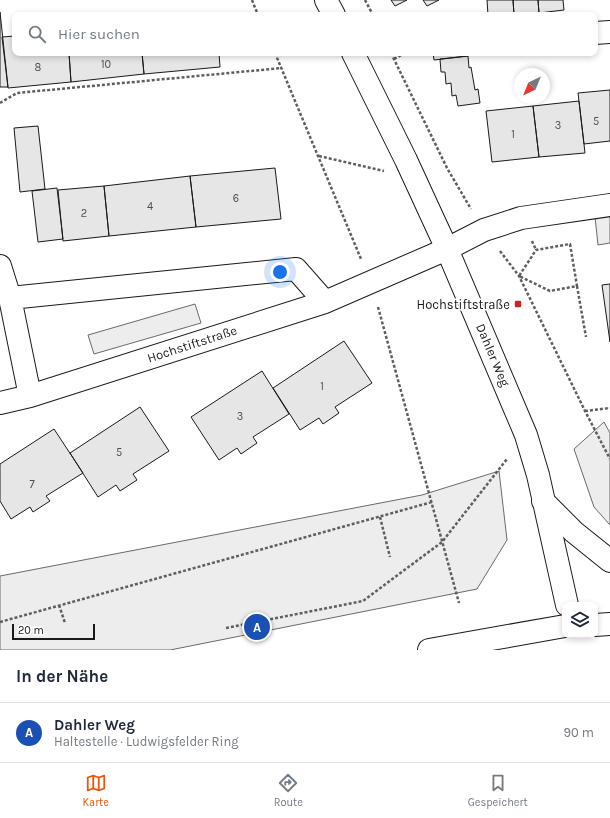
<!DOCTYPE html>
<html lang="de">
<head>
<meta charset="utf-8">
<style>
  body { margin:0; font-family:Karla,sans-serif; background:#f6f6f7; color:#1f2937 }
  .controls { position:absolute; right:12px; bottom:12px; display:grid; overflow:hidden; border-radius:8px; box-shadow:0 2px 6px #0003 }
  .controls button { width:36px; height:36px; display:grid; place-items:center; padding:0; border:0; border-bottom:1px solid #e0e1e3; background:#fff; color:#1f2937; font:20px sans-serif }
  .compass { position:absolute; left:514px; top:68px; width:36px; height:36px; border-radius:50%; background:#fff; box-shadow:0 2px 6px #0003; rotate:223deg }
  .scale { position:absolute; left:12px; bottom:10px; width:83px; box-sizing:border-box; padding-left:4px; border:2px solid #1a1a1a; border-top:0; font-size:11px; line-height:14px; white-space:nowrap; color:#1a1a1a; -webkit-text-stroke:3px #fff; paint-order:stroke }
  .you { position:absolute; left:280px; top:272px; width:14px; height:14px; margin:-10px; border:3px solid #fff; border-radius:50%; background:#1a73e8; box-shadow:0 0 0 6px #1a73e833 }
  .badge { display:grid; place-items:center; width:26px; height:26px; border-radius:50%; background:#ea580c; color:#fff; font-size:13px; font-weight:700 }
  .pin { position:absolute; translate:-50% -50%; border:2px solid #fff; box-shadow:0 1px 4px #0006 }
  .list { margin:0; padding:0; list-style:none }
  h2 { display:flex; justify-content:space-between; align-items:center; height:52px; margin:0; padding:0 16px; font-size:17px }
  h2 small { font-size:13px; font-weight:400; color:#747a83 }
  .list li { display:grid; grid-template-columns:26px 1fr auto; gap:12px; align-items:center; box-sizing:border-box; height:60px; padding:0 16px; border-top:1px solid #e0e1e3 }
  .list b { display:block; font-size:15px; white-space:nowrap }
  .list p { margin:0; font-size:13px; white-space:nowrap; color:#747a83 }
  .list em { font-size:13px; font-style:normal; color:#747a83 }
  .icon { flex:none; width:22px; height:22px; fill:none; stroke:currentColor; stroke-width:2; stroke-linecap:round; stroke-linejoin:round }
  .map { position:relative; flex:none; width:610px; height:650px; overflow:hidden }
  .search { position:absolute; background:#fff; box-shadow:0 2px 6px #0003; left:12px; right:12px; top:12px; height:44px; display:flex; align-items:center; gap:10px; box-sizing:border-box; padding:0 14px; border-radius:8px; color:#747a83; font-size:15px }
  .sheet { height:112px; background:#fff }
  nav { display:flex; justify-content:space-around; align-items:center; box-sizing:border-box; height:56px; border-top:1px solid #e0e1e3; background:#fff; font-size:11px; color:#747a83 }
  nav a { display:grid; justify-items:center; gap:2px }
  nav .on { color:#ea580c }
  .map>svg:first-child { display:block }
  .built { fill:#ededed; stroke:#6a6a6a }
  .building { fill:#e6e6e6; stroke:#1a1a1a }
  .lines { fill:none; stroke-linecap:round; stroke-linejoin:round }
  .minor-casing { stroke:#1a1a1a; stroke-width:24 }
  .major-casing { stroke:#1a1a1a; stroke-width:24 }
  .path { stroke:#5f5f5f; stroke-width:2.5; stroke-dasharray:3 2; stroke-linecap:butt }
  .minor { stroke:#fff; stroke-width:22 }
  .major { stroke:#fff; stroke-width:22 }
  .poi-dot { fill:#c62828; stroke:#fff; stroke-width:1.5 }
  .labels { text-anchor:middle; dominant-baseline:central; stroke-width:3; stroke-linejoin:round; paint-order:stroke }
  .number-label { font-size:11px; fill:#4d4d4d }
  .poi-label { font-size:13px; fill:#1a1a1a; stroke:#fff; text-anchor:end }
  .street-label { font-size:13px; fill:#1a1a1a; stroke:#fff }
</style>
</head>
<body>
<div class="map">
<svg width="610" height="650" viewBox="0 0 610 650">
  <rect width="100%" height="100%" fill="#fff"/>
  <path class="built" d="M610 215V243L598 245 595 217Z
    M195 304 201 323 94 354 88 335Z
    M604 422 610 433V525L594 507 574 449Z
    M499 471 507 540 477 589 170 650H0V576L422 495Z"/>
  <path class="building" d="M391 0H407L395 6Z
    M423 0H439L427 6Z
    M487 0H513L514 15H488Z
    M513 0H538L539 13 514 15Z
    M538 0H563L564 10 539 13Z
    M0 12 8 87H0Z
    M15 36V53H69L71 82 8 88 2 37Z
    M69 53H142L144 74 71 82Z
    M142 53H219L220 67 144 74Z
    M433 53H468V56L434 60Z
    M468 56 469 68 471 67 475 90 478 89 480 103 458 106 456 95 452 96 451 83 446 84 445 72H441L440 59Z
    M610 90V141L584 144 578 93Z
    M579 101 585 153 539 157 533 106Z
    M533 106 539 157 492 162 486 111Z
    M38 126 45 189 20 192 14 128Z
    M275 168 281 219 196 227 190 176Z
    M190 176 196 227 109 236 104 186Z
    M104 186 109 236 63 241 58 190Z
    M57 188 63 239 38 242 32 191Z
    M610 284V342L602 285Z
    M344 341 372 383 335 407 339 413 323 424 319 418 300 430 273 388Z
    M262 371 289 414 253 437 257 443 241 454 237 448 219 460 191 417Z
    M140 407 169 451 133 474 137 480 120 491 116 485 98 497 70 453Z
    M54 429 83 473 46 496 50 501 33 512 30 507 11 519 0 501V464Z"/>
  <g class="lines">
    <g class="minor-casing">
      <path id="minor" d="M326 0 334 15
        M595 33 610 32
        M353 53 406 160 447 249 526 435 538 475 567 605
        M0 266 10 298 30 396
        M10 298 296 269 325 302
        M0 403 30 396 325 302 447 249 484 230 521 218 610 205
        M543 501 574 532 610 561"/>
    </g>
    <g class="major-casing">
      <path id="major" d="M595 625 610 624
        M429 650 565 626"/>
    </g>
    <path class="path" d="M252 0 258 15
      M365 0 373 15
      M275 53 361 259
      M391 53 447 168 471 209
      M394 59 405 53
      M0 103 17 93 282 68
      M319 156 384 171
      M532 241 536 250
      M570 244 577 286 550 291 519 276 536 250Z
      M500 251 519 276 585 411 610 459
      M577 286 586 337
      M378 307 459 603
      M585 411 610 408
      M380 517 390 557
      M59 605 65 623
      M0 622 432 502
      M226 628 363 601 442 542 507 459"/>
    <use href="#minor" class="minor"/>
    <use href="#major" class="major"/>
  </g>
  <rect class="poi-dot" x="514" y="300" width="8" height="8" rx="2"/>
  <g class="labels">
    <g class="number-label">
      <text x="106" y="64">10</text>
      <text x="38" y="67">8</text>
      <text x="596" y="121">5</text>
      <text x="558" y="125">3</text>
      <text x="513" y="134">1</text>
      <text x="236" y="198">6</text>
      <text x="150" y="206">4</text>
      <text x="84" y="213">2</text>
      <text x="322" y="386">1</text>
      <text x="240" y="416">3</text>
      <text x="119" y="452">5</text>
      <text x="32" y="484">7</text>
    </g>
    <g class="poi-label">
      <text x="510" y="304">Hochstiftstraße</text>
    </g>
    <g class="street-label">
      <text transform="translate(192 344) rotate(-18)">Hochstiftstraße</text>
      <text transform="translate(493 355) rotate(67)">Dahler Weg</text>
    </g>
  </g>
</svg>
<div class="controls">
<button><svg class="icon" aria-label="layers" viewBox="0 0 24 24"><path d="M12 4l9 5-9 5-9-5zM3 14l9 5 9-5"/></svg></button>
</div>
<svg class="compass" viewBox="-18 -18 36 36"><path d="M0-13l5 13h-10z" fill="#e53935"/><path d="M0 13l5-13h-10z" fill="#747a83"/></svg>
<div class="scale">20 m</div>
<div class="you"></div>
<div class="pin badge" style="left:257px;top:627px;background:#1a4fb4">A</div>
<div class="search"><svg class="icon" aria-label="search" viewBox="0 0 24 24"><circle cx="10" cy="10" r="6"/><path d="M15 15l6 6"/></svg>Hier suchen</div>
</div>
<section class="sheet">
<h2>In der Nähe<small></small></h2>
<ul class="list">
<li><span class="badge" style="background:#1a4fb4">A</span><div><b>Dahler Weg</b><p>Haltestelle · Ludwigsfelder Ring</p></div><em>90 m</em></li>
</ul>
</section>
<nav>
<a class="on"><svg class="icon" aria-label="map" viewBox="0 0 24 24"><path d="M3 6l6-2 6 2 6-2v14l-6 2-6-2-6 2zM9 4v14M15 6v14"/></svg>Karte</a>
<a><svg class="icon" aria-label="directions" viewBox="0 0 24 24"><path d="M12 3l9 9-9 9-9-9zM9 14v-3h6M13 9l2 2-2 2"/></svg>Route</a>
<a><svg class="icon" aria-label="saved" viewBox="0 0 24 24"><path d="M7 4h10v16l-5-4-5 4z"/></svg>Gespeichert</a>
</nav>
</body>
</html>
